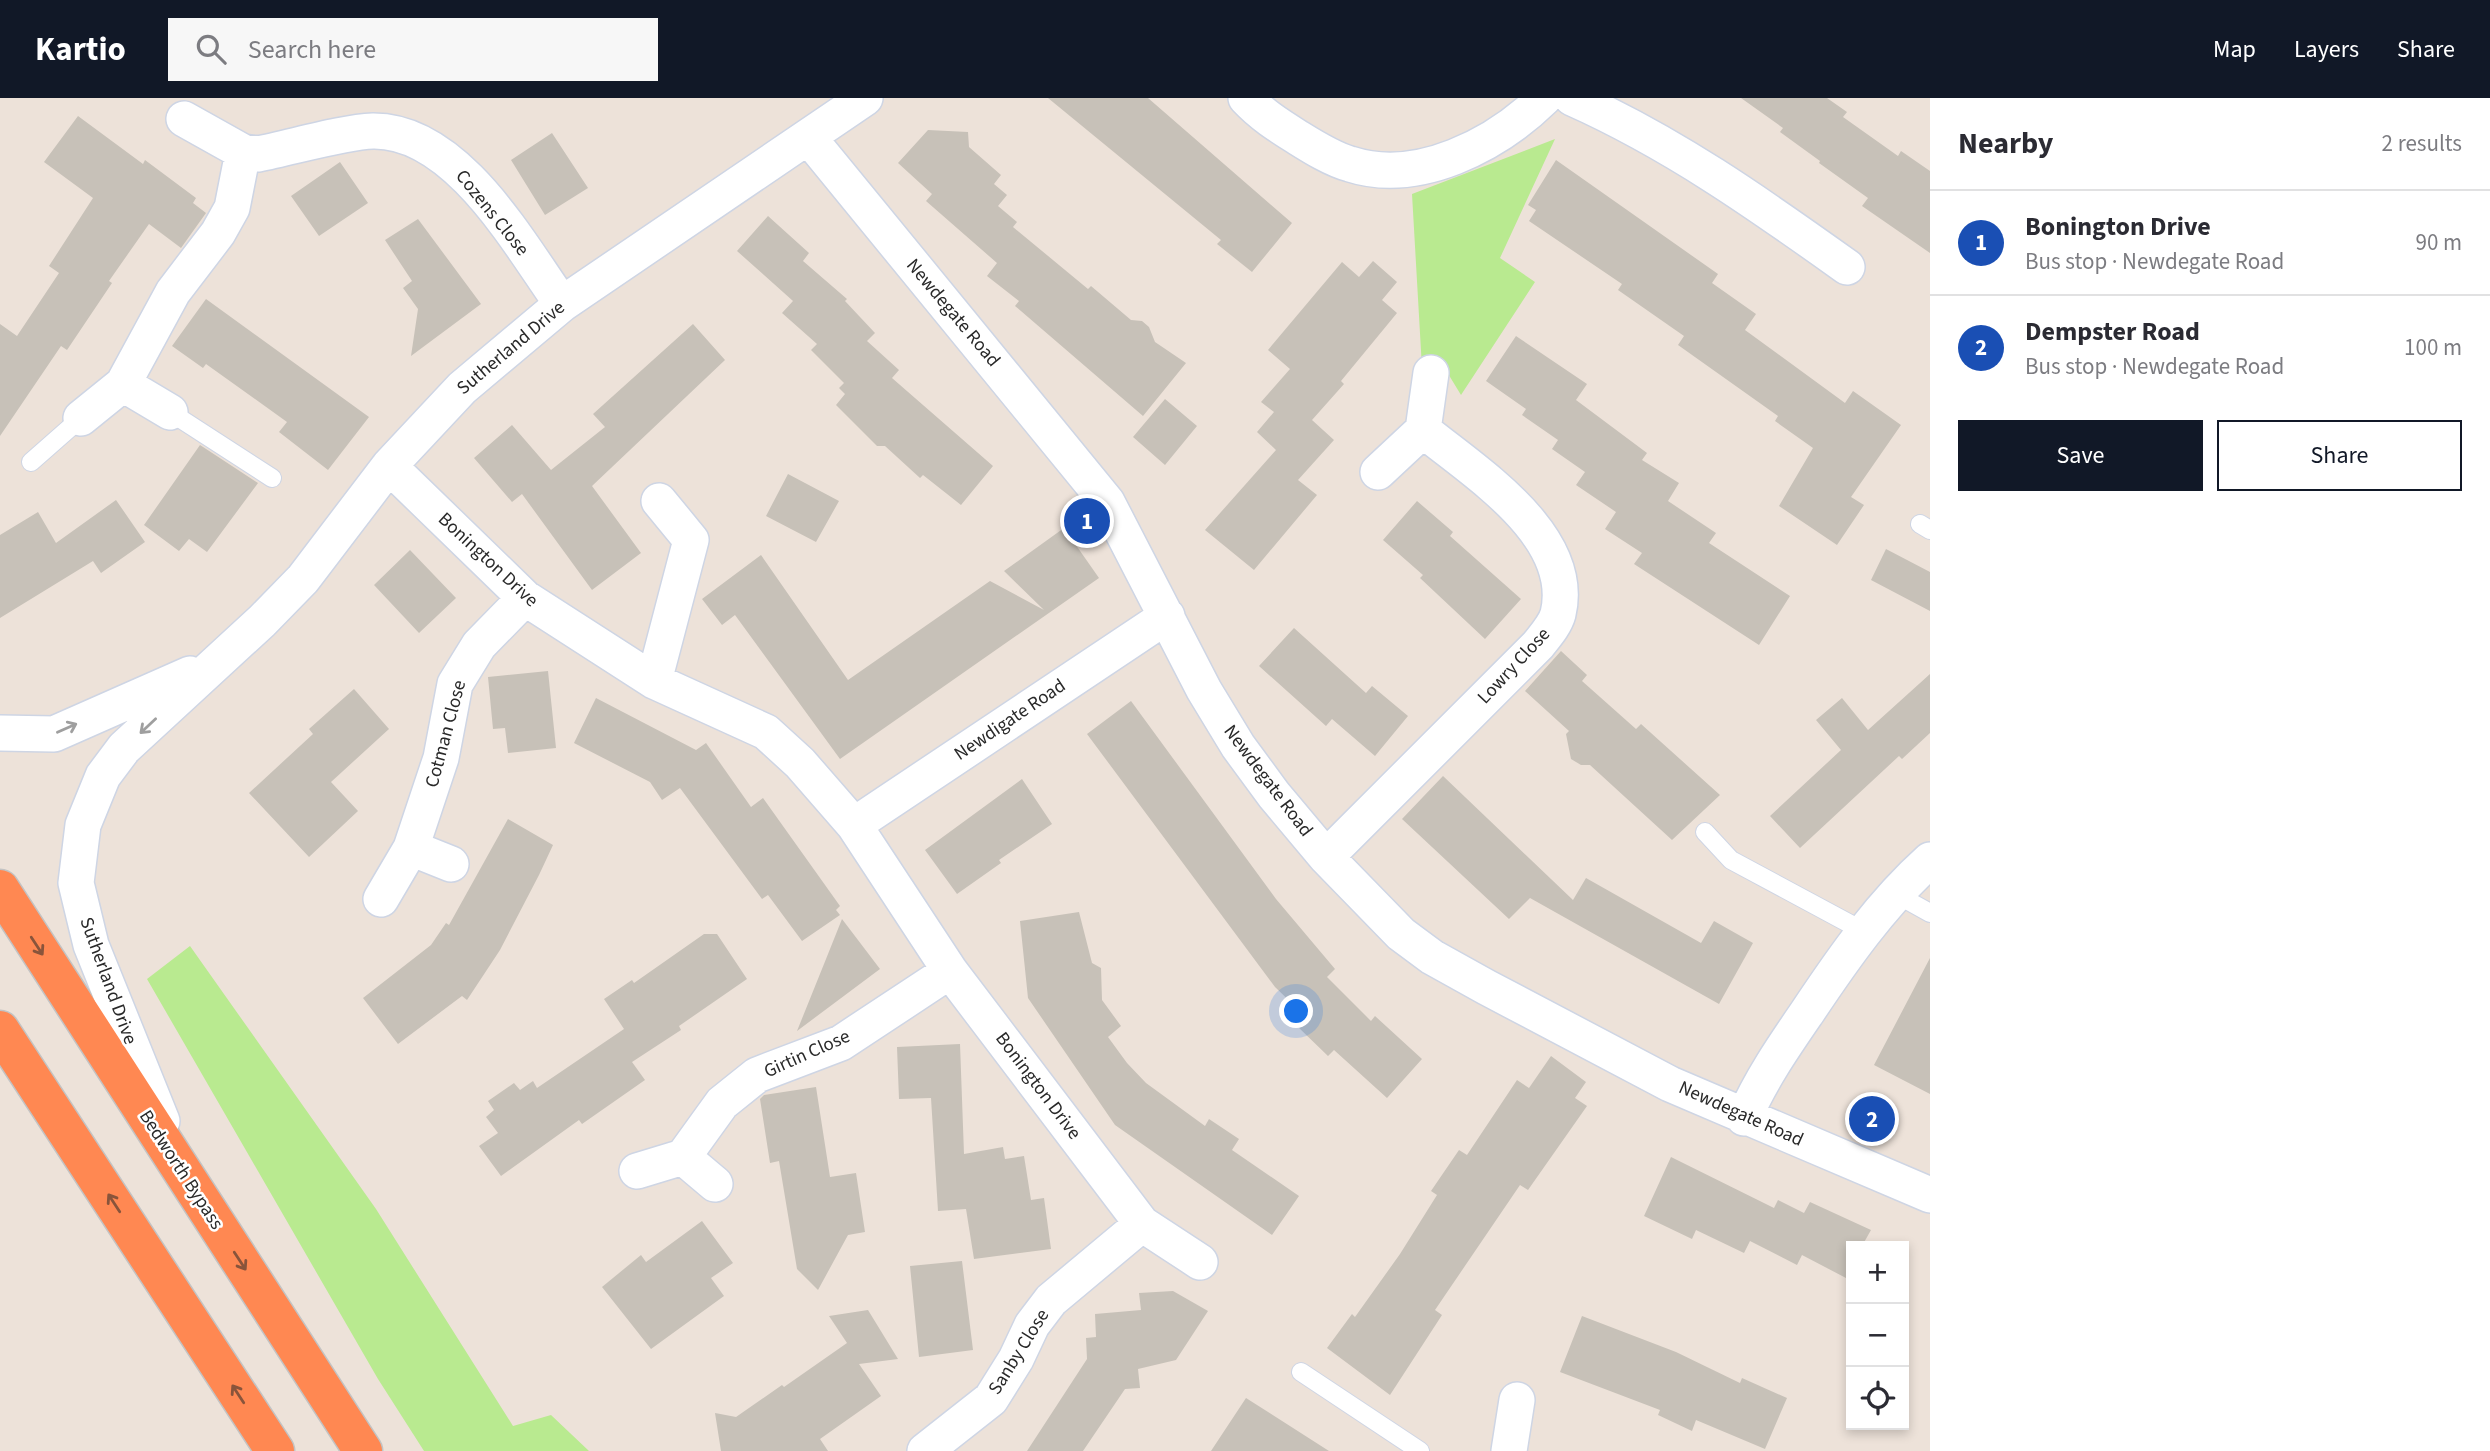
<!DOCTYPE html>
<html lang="en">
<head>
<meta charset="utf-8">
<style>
  body { margin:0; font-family:"Source Sans 3",sans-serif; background:#f7f7f7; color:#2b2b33 }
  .controls { position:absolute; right:21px; bottom:21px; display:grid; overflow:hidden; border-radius:0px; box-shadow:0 4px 10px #0003 }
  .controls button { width:63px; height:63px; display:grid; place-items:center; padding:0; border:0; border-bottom:2px solid #e1e1e2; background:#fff; color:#2b2b33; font:35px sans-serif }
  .you { position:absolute; left:1297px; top:914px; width:24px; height:24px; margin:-18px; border:5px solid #fff; border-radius:50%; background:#1a73e8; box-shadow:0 0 0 10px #1a73e833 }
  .badge { display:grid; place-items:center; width:46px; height:46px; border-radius:50%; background:#111827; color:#fff; font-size:23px; font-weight:700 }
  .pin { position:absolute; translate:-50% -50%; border:4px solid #fff; box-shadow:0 2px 7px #0006 }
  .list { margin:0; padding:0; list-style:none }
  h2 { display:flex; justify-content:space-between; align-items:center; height:91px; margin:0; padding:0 28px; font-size:30px }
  h2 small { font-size:23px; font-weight:400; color:#7c7c81 }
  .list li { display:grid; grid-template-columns:46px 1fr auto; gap:21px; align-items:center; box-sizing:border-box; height:105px; padding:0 28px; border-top:2px solid #e1e1e2 }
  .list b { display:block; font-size:26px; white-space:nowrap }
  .list p { margin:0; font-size:23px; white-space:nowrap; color:#7c7c81 }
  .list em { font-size:23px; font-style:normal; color:#7c7c81 }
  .actions { display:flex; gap:14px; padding:21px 28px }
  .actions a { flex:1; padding:16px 0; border:2px solid #111827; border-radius:0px; text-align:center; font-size:24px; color:#111827 }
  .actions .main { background:#111827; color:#fff }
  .icon { flex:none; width:38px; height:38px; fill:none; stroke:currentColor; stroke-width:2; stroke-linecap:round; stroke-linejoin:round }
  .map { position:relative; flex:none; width:1930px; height:1353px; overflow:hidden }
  header { display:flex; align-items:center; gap:42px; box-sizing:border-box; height:98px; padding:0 35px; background:#111827; color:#fff }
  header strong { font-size:33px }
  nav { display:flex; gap:38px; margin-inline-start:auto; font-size:24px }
  .search { width:490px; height:63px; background:#f7f7f7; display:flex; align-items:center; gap:18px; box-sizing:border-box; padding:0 24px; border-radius:0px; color:#7c7c81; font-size:26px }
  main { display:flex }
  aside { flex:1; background:#fff }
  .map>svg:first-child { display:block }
  .green { fill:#b9ea90 }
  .building { fill:#c7c1b8 }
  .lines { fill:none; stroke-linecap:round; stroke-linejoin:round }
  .lane-casing { stroke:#ced5e4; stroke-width:20 }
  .street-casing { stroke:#ced5e4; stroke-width:38 }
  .highway-casing { stroke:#c3c3c3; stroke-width:41 }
  .lane { stroke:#fff; stroke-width:18 }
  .street { stroke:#fff; stroke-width:35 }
  .highway { stroke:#ff8852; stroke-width:38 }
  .oneway { stroke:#9f9f9f }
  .oneway2 { stroke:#89543b }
  .labels { text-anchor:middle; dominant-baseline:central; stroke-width:5; stroke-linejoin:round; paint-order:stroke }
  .street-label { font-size:19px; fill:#292929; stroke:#fff }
</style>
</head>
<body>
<header>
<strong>Kartio</strong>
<div class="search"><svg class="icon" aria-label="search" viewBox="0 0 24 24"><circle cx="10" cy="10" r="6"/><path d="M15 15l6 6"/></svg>Search here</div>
<nav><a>Map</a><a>Layers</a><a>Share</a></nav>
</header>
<main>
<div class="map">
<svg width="1930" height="1353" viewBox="0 0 1930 1353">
  <rect width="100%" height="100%" fill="#ede2d9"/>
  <path class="green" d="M1555 41 1500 160 1535 184 1461 297 1447 274 1422 270 1412 96Z
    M190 848 376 1111 513 1328 551 1317 589 1353H424L378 1281 147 881Z"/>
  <path class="building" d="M1048 0H1148L1292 125 1252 174 1217 146 1221 142Z
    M1741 0H1827L1847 14 1843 19 1898 58 1901 53 1930 73V155L1862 108 1868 100 1819 65 1820 63 1780 34 1783 30Z
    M78 18 143 66 145 62 196 100 193 105 206 115 181 150 149 126 109 183 112 185 67 252 61 248 0 338V226L17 238 59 175 49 168 93 100 44 64Z
    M928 32 968 34 969 49 1001 77 994 86 1007 97 998 108 1017 124 1013 129 1088 191 1091 188 1131 222 1142 223 1149 229 1155 244 1186 265 1143 318 1015 208 1019 203 987 178 997 165 926 103 932 96 898 65Z
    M552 35 588 90 545 117 511 62Z
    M1556 62 1718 176 1712 185 1756 216 1745 232 1845 305 1853 293 1901 327 1851 399 1864 407 1837 447 1779 408 1813 350 1775 323 1778 318 1678 247 1684 238 1618 192 1622 186 1529 123 1536 112 1528 107Z
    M340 64 368 105 319 138 291 98Z
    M768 118 809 155 803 163 847 201 845 203 875 235 867 243 899 272 892 280 993 368 961 407 923 377 920 380 885 348H877L836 307 845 296 839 290 844 285 811 252 817 246 782 215 793 203 737 153Z
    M418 121 481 206 411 258 418 211 403 190 412 183 385 142Z
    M1373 163 1397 184 1382 202 1397 215 1341 283 1344 286 1312 322 1334 342 1298 382 1317 397 1254 472 1205 432 1276 352 1257 334 1274 314 1261 304 1290 271 1268 252 1342 164 1359 179Z
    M206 201 369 319 328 372 279 334 287 324 206 266 203 270 172 248Z
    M693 226 725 262 592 388 641 455 592 492 522 396 512 404 474 360 512 327 551 372 605 329 593 316Z
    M1516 238 1587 286 1576 302 1647 355 1642 362 1679 385 1668 403 1716 435 1709 445 1790 498 1759 547 1634 466 1642 455 1605 431 1616 414 1576 387 1585 374 1552 351 1558 342 1522 317 1526 311 1486 283Z
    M1165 301 1197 328 1165 367 1133 339Z
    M200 347 258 385 207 454 189 441 179 453 144 427Z
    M788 376 839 403 816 444 766 418Z
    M116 402 145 444 101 475 93 463 0 520V437L38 414 56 445Z
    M1417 403 1453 434 1450 438 1521 501 1485 541 1420 480 1423 477 1383 442Z
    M1064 430 1099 480 840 661 735 517 722 527 702 501 761 457 848 582 990 483 1044 512 1004 473Z
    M1886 451 1930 474V513L1871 482Z
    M410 452 456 500 419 535 374 487Z
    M1294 530 1366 595 1372 588 1408 618 1375 658 1332 621 1326 628 1259 568Z
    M1561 553 1587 577 1582 583 1636 631 1641 626 1720 697 1672 742 1590 667H1581L1571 661 1566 636 1569 633 1525 593Z
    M548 573 556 650 508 655 505 630 493 631 488 579Z
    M1930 576V635L1902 661 1899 658 1800 750 1770 718 1841 652 1816 622 1842 600 1868 632Z
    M354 591 389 631 331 684 358 713 309 759 249 695 313 636 309 631Z
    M596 600 696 652 706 645 751 709 763 700 840 808 836 812 840 817 802 843 768 797 762 801 680 690 662 702 650 684 574 645Z
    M1131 603 1276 801 1335 871 1327 879 1371 923 1375 918 1422 961 1387 1000 1334 952 1328 958 1298 929 1307 920 1275 889 1087 636Z
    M1443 678 1573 802 1586 780 1701 845 1714 823 1753 845 1719 906 1530 800 1509 821 1402 721Z
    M1022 681 1052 726 999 762 1001 765 957 796 925 752Z
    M508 721 553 747 539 777 500 852 467 902 462 898 398 946 363 900 431 847 446 825 449 827Z
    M1079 814 1092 865 1101 870 1102 902 1121 928 1108 939 1127 965 1146 985 1205 1028 1209 1021 1239 1041 1232 1052 1299 1098 1272 1137 1115 1027 1028 900 1020 823Z
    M842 821 880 871 797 933 824 866Z
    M704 836H717L747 881 679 928 681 932 632 964 645 982 582 1026 579 1022 501 1078 479 1048 498 1035 486 1019 494 1012 488 1003 514 985 520 992 533 983 537 990 624 931 604 901 632 882 634 885Z
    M1930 860V996L1874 967Z
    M960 946 964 1056 1003 1049 1005 1061 1024 1058 1031 1102 1044 1100 1051 1151 974 1161 966 1111 938 1113 931 1000 899 1001 897 949Z
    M1551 958 1586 984 1575 1000 1587 1008 1528 1092 1520 1087 1435 1212 1442 1217 1390 1297 1327 1250 1352 1216 1355 1219 1400 1156 1437 1097 1431 1093 1459 1052 1467 1057 1517 982 1529 990Z
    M816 989 830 1079 856 1075 865 1134 848 1137 818 1192 797 1171 779 1063 770 1065 760 1001 764 997Z
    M1671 1059 1774 1110 1778 1102 1804 1115 1810 1104 1871 1132 1862 1148H1851V1170L1846 1180 1802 1157 1797 1167 1750 1143 1744 1155 1696 1132 1692 1141 1644 1118Z
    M702 1123 733 1165 711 1180 724 1198 651 1251 602 1189 641 1157 646 1164Z
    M962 1163 973 1252 919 1259 910 1168Z
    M1173 1193 1208 1213 1176 1262 1138 1271 1140 1290 1125 1291 1083 1353H1027L1087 1261 1086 1240 1096 1239 1095 1216 1141 1212 1139 1195Z
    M868 1212 898 1261 859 1266 881 1298 820 1341 828 1353H721L715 1315 736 1319 782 1287 784 1289 847 1245 829 1218Z
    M1582 1218 1676 1254 1740 1285 1742 1280 1787 1300 1765 1351 1696 1322 1692 1333 1658 1317 1660 1312 1560 1274Z
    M1246 1300 1329 1353H1211Z"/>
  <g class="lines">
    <g class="lane-casing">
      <path id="lane" d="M170 314 272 380
        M31 364 81 320
        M1920 426 1930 432
        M1705 734 1731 762 1865 834
        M1894 795 1930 815
        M1301 1274 1420 1353"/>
    </g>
    <g class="street-casing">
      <path id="street" d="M1246 0C1262 17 1278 27 1297 39 1313 49 1332 61 1350 66 1418 88 1496 47 1544 0
        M1572 0C1671 44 1759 106 1847 169
        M809 40 1107 404 1204 592 1238 648 1274 697 1326 759 1401 836 1432 859 1486 889 1670 986 1930 1097
        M243 54 258 56C290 50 343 34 373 33 457 32 519 146 562 206
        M123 286 170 314
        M81 320 123 286 173 194 218 135 232 110 243 54 184 21
        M389 368 525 500 654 583 766 634 800 665 854 727 950 873 1142 1126 1200 1164
        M1378 374 1423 332 1431 275
        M654 583 691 442 659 403
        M0 635 54 636 190 576
        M854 727 1167 518
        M411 750 451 766
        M1326 759 1538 547C1545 538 1555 527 1558 516 1577 437 1474 374 1423 332
        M381 801 411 750 441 660 455 586 479 547 525 500
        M1744 1020C1761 981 1784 948 1808 913 1844 859 1882 805 1930 762
        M162 1023 91 847 76 785 83 727 103 678 124 650 262 523 303 481 389 368 462 290 562 206 865 0
        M683 1059 722 1005 757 977 841 945 950 873
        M637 1073 683 1059 715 1086
        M925 1353 991 1301 1016 1261 1032 1227 1051 1202 1142 1126
        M1509 1353 1517 1302"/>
    </g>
    <g class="highway-casing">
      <path id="highway" d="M0 791 363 1353
        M0 932 275 1353"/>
    </g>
    <use href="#lane" class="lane"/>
    <use href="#street" class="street"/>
    <use href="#highway" class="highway"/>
  </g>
  <defs><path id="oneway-shaft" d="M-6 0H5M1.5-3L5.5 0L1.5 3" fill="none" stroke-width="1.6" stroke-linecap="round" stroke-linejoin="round" transform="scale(1.75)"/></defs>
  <g class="oneway">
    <use href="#oneway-shaft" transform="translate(148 628) rotate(137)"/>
    <use href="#oneway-shaft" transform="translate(67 630) rotate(-24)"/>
  </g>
  <g class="oneway2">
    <use href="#oneway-shaft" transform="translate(37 848) rotate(57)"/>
    <use href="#oneway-shaft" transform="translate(114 1105) rotate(-123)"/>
    <use href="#oneway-shaft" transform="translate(240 1163) rotate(57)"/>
    <use href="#oneway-shaft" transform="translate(238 1296) rotate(-123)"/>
  </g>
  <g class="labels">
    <g class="street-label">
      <text transform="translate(492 115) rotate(51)">Cozens Close</text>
      <text transform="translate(953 215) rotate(50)">Newdegate Road</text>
      <text transform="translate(511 250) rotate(-40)">Sutherland Drive</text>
      <text transform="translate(488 462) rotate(43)">Bonington Drive</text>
      <text transform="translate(1514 568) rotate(-47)">Lowry Close</text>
      <text transform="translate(1010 622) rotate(-34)">Newdigate Road</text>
      <text transform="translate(446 636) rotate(-75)">Cotman Close</text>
      <text transform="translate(1268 683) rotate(53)">Newdegate Road</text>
      <text transform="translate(108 883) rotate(70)">Sutherland Drive</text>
      <text transform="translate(807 956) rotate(-24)">Girtin Close</text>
      <text transform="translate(1038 988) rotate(53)">Bonington Drive</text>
      <text transform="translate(1741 1016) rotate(24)">Newdegate Road</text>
      <text transform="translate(181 1072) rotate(57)">Bedworth Bypass</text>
      <text transform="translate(1019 1254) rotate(-58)">Sanby Close</text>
    </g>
  </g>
</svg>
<div class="controls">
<button>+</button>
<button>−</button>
<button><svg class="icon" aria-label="locate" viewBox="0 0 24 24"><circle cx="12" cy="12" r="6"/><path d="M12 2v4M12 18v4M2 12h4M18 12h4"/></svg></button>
</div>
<div class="you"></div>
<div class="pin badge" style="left:1087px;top:423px;background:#1a4fb4">1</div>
<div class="pin badge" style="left:1872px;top:1021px;background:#1a4fb4">2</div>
</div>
<aside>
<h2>Nearby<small>2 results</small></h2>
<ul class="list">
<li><span class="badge" style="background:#1a4fb4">1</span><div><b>Bonington Drive</b><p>Bus stop · Newdegate Road</p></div><em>90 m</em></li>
<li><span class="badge" style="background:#1a4fb4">2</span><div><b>Dempster Road</b><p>Bus stop · Newdegate Road</p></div><em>100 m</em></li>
</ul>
<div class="actions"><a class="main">Save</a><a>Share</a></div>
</aside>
</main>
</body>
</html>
